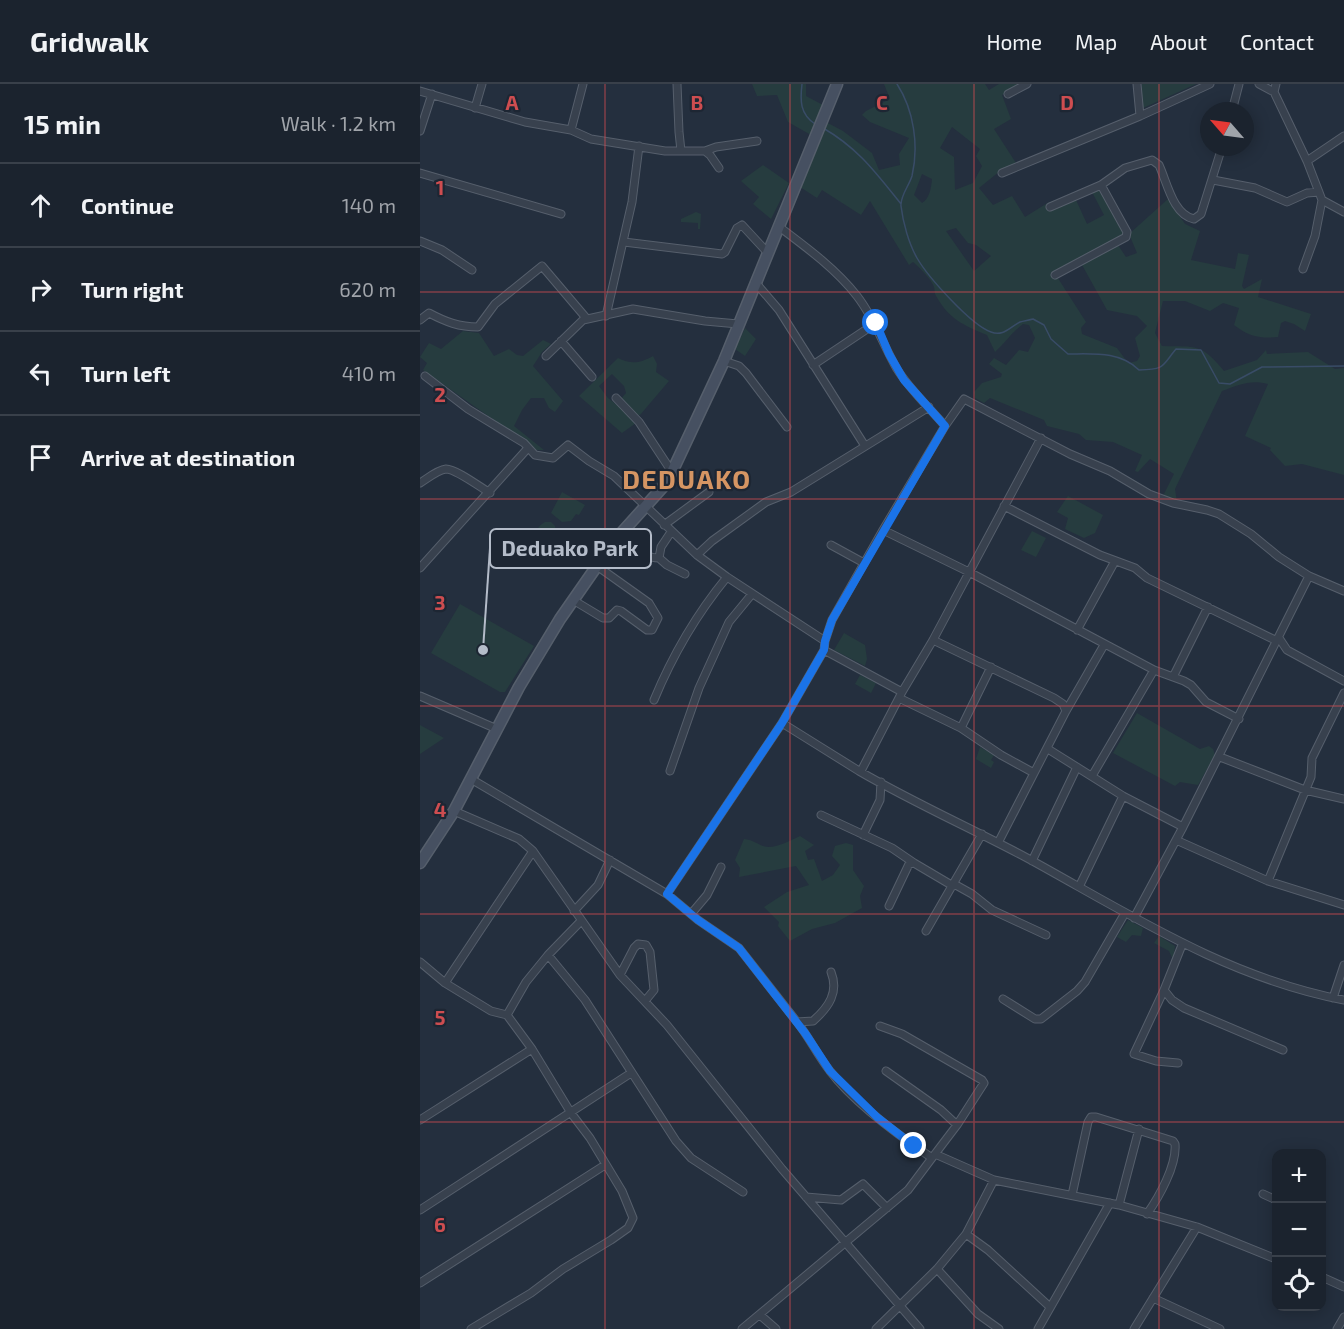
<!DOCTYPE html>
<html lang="en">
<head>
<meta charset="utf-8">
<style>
  body { margin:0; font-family:"Exo 2",sans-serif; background:#242b36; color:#f1f3f6 }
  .controls { position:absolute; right:18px; bottom:18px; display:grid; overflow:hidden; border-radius:12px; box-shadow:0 3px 15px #0003 }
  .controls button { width:54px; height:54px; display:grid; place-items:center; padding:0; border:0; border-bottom:2px solid #39404a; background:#1b232e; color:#f1f3f6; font:30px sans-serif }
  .compass { position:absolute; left:780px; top:18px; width:54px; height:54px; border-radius:50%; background:#1b232e; box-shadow:0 3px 15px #0003; rotate:298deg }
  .stop { position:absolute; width:18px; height:18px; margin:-14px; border:4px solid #1a73e8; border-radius:50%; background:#fff }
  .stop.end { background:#1a73e8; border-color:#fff; box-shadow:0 2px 6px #0008 }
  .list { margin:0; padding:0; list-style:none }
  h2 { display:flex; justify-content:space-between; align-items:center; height:78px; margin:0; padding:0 24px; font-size:26px }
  h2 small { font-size:20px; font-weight:400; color:#a0a4aa }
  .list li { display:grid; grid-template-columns:39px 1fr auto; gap:18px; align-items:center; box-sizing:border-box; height:84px; padding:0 24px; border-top:2px solid #39404a }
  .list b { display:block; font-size:22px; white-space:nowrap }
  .list em { font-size:20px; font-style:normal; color:#a0a4aa }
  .icon { flex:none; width:33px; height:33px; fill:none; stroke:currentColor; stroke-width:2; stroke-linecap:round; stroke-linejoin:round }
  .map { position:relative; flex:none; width:924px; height:1245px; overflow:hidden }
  header { display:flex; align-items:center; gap:36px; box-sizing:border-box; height:84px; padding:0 30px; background:#1b232e; border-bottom:2px solid #39404a }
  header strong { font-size:28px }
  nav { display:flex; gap:33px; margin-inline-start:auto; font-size:21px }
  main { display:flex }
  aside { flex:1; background:#1b232e }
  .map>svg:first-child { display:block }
  .green { fill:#263c3f; fill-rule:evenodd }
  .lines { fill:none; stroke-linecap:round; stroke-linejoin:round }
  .stream { stroke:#394c67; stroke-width:1.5 }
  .street-casing { stroke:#565f6c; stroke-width:9 }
  .secondary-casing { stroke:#565f6c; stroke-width:13 }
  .street { stroke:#38414e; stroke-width:7 }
  .secondary { stroke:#465061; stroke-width:10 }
  .route { stroke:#1a73e8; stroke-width:8 }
  .grid { fill:none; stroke:#ce4d50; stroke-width:1.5; stroke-opacity:0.55 }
  .labels { text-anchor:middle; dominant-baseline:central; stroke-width:4.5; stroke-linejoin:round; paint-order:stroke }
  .district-label { font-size:26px; font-weight:bold; letter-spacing:1.5px; fill:#d59563; stroke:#1d2633 }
  .grid-label { font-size:20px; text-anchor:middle; font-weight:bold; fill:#ce4d50; stroke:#1d2633; stroke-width:4.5; stroke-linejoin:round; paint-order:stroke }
  .leader { fill:none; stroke:#b4bcc9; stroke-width:2 }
  .callout-dot { fill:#b4bcc9; stroke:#1d2633; stroke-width:2 }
  .callout { fill:#1d2633; stroke:#b4bcc9; stroke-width:2 }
  .callout-label { font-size:21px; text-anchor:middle; font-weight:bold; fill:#b4bcc9 }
</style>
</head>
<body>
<header>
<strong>Gridwalk</strong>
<nav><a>Home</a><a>Map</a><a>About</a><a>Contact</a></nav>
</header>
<main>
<aside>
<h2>15 min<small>Walk · 1.2 km</small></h2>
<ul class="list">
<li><svg class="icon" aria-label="ahead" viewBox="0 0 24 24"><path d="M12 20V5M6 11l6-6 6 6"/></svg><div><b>Continue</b></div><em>140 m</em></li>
<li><svg class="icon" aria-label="right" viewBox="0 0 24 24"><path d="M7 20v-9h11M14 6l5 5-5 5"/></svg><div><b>Turn right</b></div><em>620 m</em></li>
<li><svg class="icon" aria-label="left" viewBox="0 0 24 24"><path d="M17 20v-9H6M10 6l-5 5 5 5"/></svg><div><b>Turn left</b></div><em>410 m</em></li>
<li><svg class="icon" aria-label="arrive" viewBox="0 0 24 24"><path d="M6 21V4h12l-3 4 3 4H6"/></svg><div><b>Arrive at destination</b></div></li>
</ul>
</aside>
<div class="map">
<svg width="924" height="1245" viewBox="0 0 924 1245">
  <rect width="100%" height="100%" fill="#242f3e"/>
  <path class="green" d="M332 0H386V12L403 21 391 51 368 38 357 11 337 12Z
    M464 0H565L569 6 579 0H601L582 11 591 35 574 45 596 79 580 87 559 104 573 121 592 112 605 133 629 118 656 116 667 140 684 131 672 108 678 105 704 148 703 152 634 188 666 238 661 244 662 250 697 264 708 279 717 277 720 272 715 254 727 242 717 232 687 226 661 179 698 161 706 173 717 169 709 150 748 115 765 140 780 147 771 176 815 185 818 169 829 171 822 202 824 205 842 195 838 213 891 230 885 247 874 240 865 237 861 239 858 253C840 255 828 252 814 241L819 224 803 219 790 227 765 217H743L735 249 742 262C777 263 781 259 804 287L837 276 846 266 847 270 888 268 915 285 924 284V391L882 380 865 382 850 366 851 364 825 352 848 300C831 295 818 301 802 307L755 405 757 418 742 414 754 390 730 375 718 388 715 387 722 371 693 358 666 356 659 350 627 342 624 336 570 314 564 319 555 314 554 308 562 299 581 293 582 290 569 280 574 274 586 281 599 266 608 268 615 254 609 241 603 240C591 249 586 258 575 268L567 251C543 241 529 235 516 212 514 209 515 206 514 203 512 196 499 183 493 178L489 181 450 117 441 131 402 106 397 114 380 103 406 38 423 47 452 69 459 86 480 81 479 70 489 54 450 38 442 31 446 27 470 15ZM532 43 560 65 556 72 562 82 553 99 535 106 534 73 520 64ZM502 90 512 95C511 104 510 114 502 119L494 111ZM536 144 548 159 556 161 571 172 554 187 526 147Z
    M722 0H776L721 25Z
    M343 81 369 99 351 135 333 120 339 113 321 97Z
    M276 128 281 130 280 145H278V139L261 138V135Z
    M325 244 336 255 325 272 315 265Z
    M43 247 59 249 74 272 89 265 97 271 103 272 123 256 131 260 122 268 113 282 143 317 135 328 129 324 124 314H111L102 326 94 342 124 366H116L3 286 7 279 0 273 9 259 21 265Z
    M233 272 237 280 236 288 249 297 220 331 214 330 200 316 206 309 204 302 192 290 179 302 188 314 215 335 216 339 202 349 159 312 198 274C212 281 220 279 233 272Z
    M142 408 165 421 159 431 156 430 151 437 142 438 131 429Z
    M648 412 683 431 675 449 664 454 645 445 648 434 637 428Z
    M125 438H131L135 442 136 451 130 461 126 462 116 454C116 446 118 442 125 438Z
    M612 447 626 454 616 473 601 466Z
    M40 520 114 562 85 608H80L11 569Z
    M424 549 445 561 447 575 445 582 414 566Z
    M440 591 456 599 451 609 435 600Z
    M717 629 780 665 789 662 793 665 795 671 778 701 760 698 755 702 693 669Z
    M0 641 24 654 0 670Z
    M560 663 574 671 571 676 574 678 571 684 556 675Z
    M380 752 394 761 385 767 388 776 394 775 402 797 413 791 420 781 412 772 415 762 426 759 433 761V786L444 802 440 812 442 824 415 839 392 845 370 857 358 842 359 838 344 823 367 808 389 801 376 782 319 793 320 784 315 776 324 755C332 756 336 759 343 762 354 766 369 757 380 752Z
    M708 836 723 844 721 852 712 851 706 858 697 853Z
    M739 852 755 862 753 876 749 867 734 859Z"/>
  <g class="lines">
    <path class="stream" d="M382 0C380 17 380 30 395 40
      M477 0C494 26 499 62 492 92 489 102 480 112 481 122 483 139 489 160 497 174 508 193 551 241 571 248 583 253 590 243 600 238 604 237 609 236 613 235L624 241 631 255 648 270C673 270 700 267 719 286 746 285 741 283 756 265L781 266 799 299 810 300 842 283 924 282
      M403 44C438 64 456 89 481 120"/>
    <g class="street-casing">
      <path id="street" d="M257 0 259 48 261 67
        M717 0 720 32
        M839 0 854 8
        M856 0 854 8 887 77 902 116 895 152 883 185
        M0 7 105 38 151 46 171 55 245 67H285L290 71 299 84
        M588 10 607 0
        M55 24 62 0
        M812 27 819 0
        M151 46 163 0
        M0 47 12 10
        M285 67 296 63 337 57
        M887 77 924 52
        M0 89 141 130
        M582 89 720 32 790 0
        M793 96 835 104 867 118 887 109 899 108
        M902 116 924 128
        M630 123 681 101 705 84 732 76 739 81C747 98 753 131 774 135L781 130 802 63
        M358 142C386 163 416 185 437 212 455 235 463 261 477 285 490 306 509 323 525 342
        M0 157 22 166 52 186
        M204 158 302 170 305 168 317 144 322 141 347 168
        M635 191 706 153 707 148 681 101
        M335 198 359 226 445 362
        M186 232 212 118 219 62
        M0 236 9 229C26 238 39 243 58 243L75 220 122 182 167 235
        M141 257 172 293
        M126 272 163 236 213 225 285 237 318 240
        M304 277 319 282 326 289 367 343
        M393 281 456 239
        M5 292 48 325 104 359 115 371 133 374 148 361 169 377 194 392 277 471 307 493 405 557
        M196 314 219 338 252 388
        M0 399C7 395 17 386 26 385 36 385 60 403 70 409
        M584 422 680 471 715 484 727 494 857 557
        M244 441 289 408
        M463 446 549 488 734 586 764 597 771 601 786 618 819 635
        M251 448 241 463 239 474 247 481 265 490
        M411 461 444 479
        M221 464C224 472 231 474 239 474
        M277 471 292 457 346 418 371 408 509 323
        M0 484 108 364
        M153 516 183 534H189L197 526 201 527 227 546H232L238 534 229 519 177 482
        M657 546 695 477
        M859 554 867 566 924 597
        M513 556 634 614 643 620 646 627
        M404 566 482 608
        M754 591 788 523
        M0 612 77 645
        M479 614 541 644 581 671 614 689
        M234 616C253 570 275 532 307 493
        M362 639 404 566 405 557 412 536 463 446 525 342 544 315 650 370 690 387 729 410 753 419 787 426 799 430 831 450 859 473 889 492 924 507
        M541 644 571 583
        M628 665 703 712 763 743
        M800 673 885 706 924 715
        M250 687 279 604 309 538 332 510
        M441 687 482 608 513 556 621 354
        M672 692 734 586
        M51 695 247 810 362 639C388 655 413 671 439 687 494 719 553 745 609 775 711 831 808 894 924 916
        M34 727 99 755 113 767 200 891 247 941 362 1085 500 1245
        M401 731 472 764 494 779
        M443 751 460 716 461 698
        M756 756 848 797 924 821
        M578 759 646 627 684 561
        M612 777 657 683
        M848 797 891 693 892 674 924 609
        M534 800 552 810 572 826 626 851
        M659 803 703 712
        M247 810 278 836 319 864 377 938 393 937C409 923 419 908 411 888
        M469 822 489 780 494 779 533 802
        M154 827 178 801 190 776
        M271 830 287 811 301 783
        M714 834 763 743 889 492
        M506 847 562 750
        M128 871 165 916 256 1057 271 1074 323 1108
        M0 878 25 899 71 927 87 931 112 965 151 1029 170 1054 202 1107 213 1134 208 1144 191 1156 143 1185 111 1209 51 1245
        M200 891 214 864 218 860 226 861 230 868 234 906 225 917
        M25 899 113 767
        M744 906 752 916 764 924 863 966
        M913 914 924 881
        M583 915 615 935H621L657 907 665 898 705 829
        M87 931 106 898 128 871 161 837
        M377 938C389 953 398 972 410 987 435 1020 478 1051 512 1074
        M460 942 482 950 562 996 564 999 537 1041 515 1070
        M758 979 736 977 714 970 744 906 762 861
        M466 987 521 1026 537 1041
        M0 1036 112 965
        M843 1110 856 1116
        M652 1111 668 1038 671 1033H676L753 1057 755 1060C757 1081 739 1113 727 1130
        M386 1113 421 1116 443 1100 467 1124
        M699 1121 719 1045
        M0 1126 211 989
        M546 1150 568 1166 630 1223
        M517 1185 558 1230 579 1245
        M902 1193 924 1203
        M0 1199 185 1081
        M733 1214 800 1245
        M340 1231 356 1245
        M322 1245 488 1106 515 1070 574 1096 699 1121 777 1143 856 1175
        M456 1245 517 1185 546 1150 574 1096
        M618 1245 690 1119
        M714 1245 777 1143
        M917 1245 924 1233"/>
    </g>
    <g class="secondary-casing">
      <path id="secondary" d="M0 779 34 727 99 603 140 535 195 456 242 404 252 388 304 277 417 0"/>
    </g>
    <use href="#street" class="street"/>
    <use href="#secondary" class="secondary"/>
  </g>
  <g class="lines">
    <path class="route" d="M456 239 469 270 484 296 525 342 412 536 405 557 404 566 362 639 247 810 278 836 319 864 385 949 410 987 458 1034 494 1062"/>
  </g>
  <path class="grid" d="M185 0V1245M370 0V1245M554 0V1245M739 0V1245M0 208H924M0 415H924M0 622H924M0 830H924M0 1038H924"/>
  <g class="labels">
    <g class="district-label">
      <text x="267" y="394">DEDUAKO</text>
    </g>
  </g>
  <g class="grid-label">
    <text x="92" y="26">A</text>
    <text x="277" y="26">B</text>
    <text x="462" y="26">C</text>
    <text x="647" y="26">D</text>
    <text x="20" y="111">1</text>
    <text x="20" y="318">2</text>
    <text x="20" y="526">3</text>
    <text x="20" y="733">4</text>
    <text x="20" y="941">5</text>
    <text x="20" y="1148">6</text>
  </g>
  <path class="leader" d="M63 566L70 464"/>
  <circle class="callout-dot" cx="63" cy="566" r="6"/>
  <rect class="callout" x="70" y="445" width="161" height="39" rx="6"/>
  <g class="callout-label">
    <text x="150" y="472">Deduako Park</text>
  </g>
</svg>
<div class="controls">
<button>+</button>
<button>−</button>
<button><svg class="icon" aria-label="locate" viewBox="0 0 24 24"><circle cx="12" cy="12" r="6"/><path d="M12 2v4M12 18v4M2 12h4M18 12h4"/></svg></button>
</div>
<svg class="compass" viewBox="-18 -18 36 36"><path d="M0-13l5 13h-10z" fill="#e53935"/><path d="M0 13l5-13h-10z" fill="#a0a4aa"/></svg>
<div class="stop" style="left:456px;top:239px"></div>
<div class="stop end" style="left:494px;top:1062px"></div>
</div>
</main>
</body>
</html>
